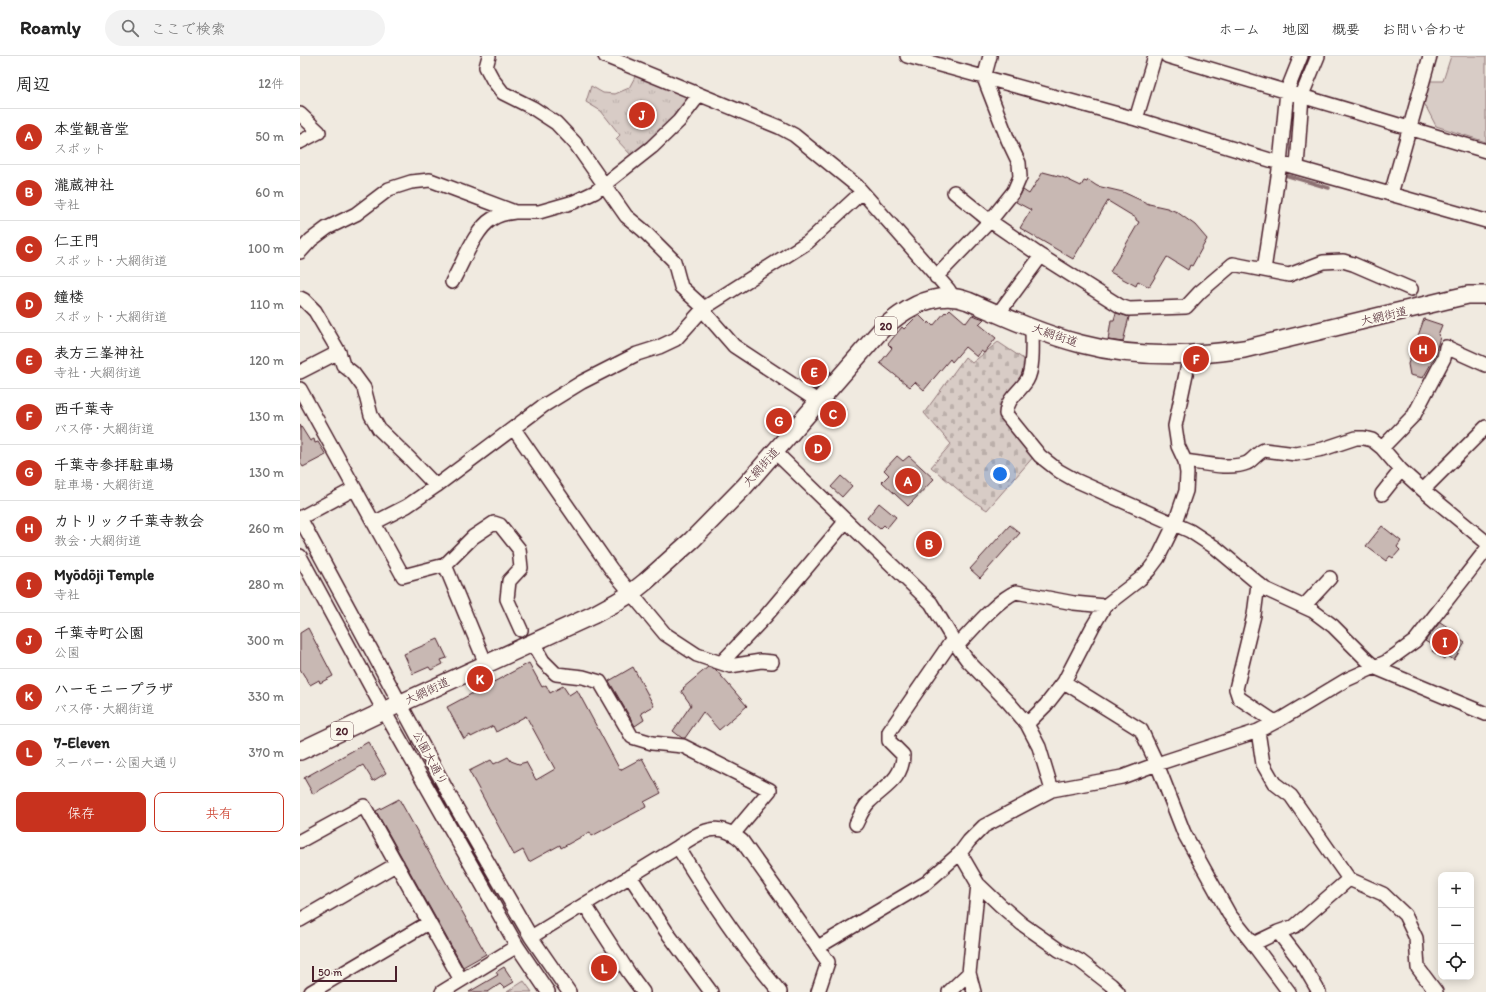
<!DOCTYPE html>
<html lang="ja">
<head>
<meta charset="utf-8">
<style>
  body { margin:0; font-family:Itim,"Klee One",sans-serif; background:#f2f2f2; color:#222 }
  .controls { position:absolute; right:12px; bottom:12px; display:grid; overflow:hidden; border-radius:8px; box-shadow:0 2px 10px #0003 }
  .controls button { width:36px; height:36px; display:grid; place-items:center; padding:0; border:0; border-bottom:1px solid #e0e0e0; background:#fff; color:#222; font:20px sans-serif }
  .scale { position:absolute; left:12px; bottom:10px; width:85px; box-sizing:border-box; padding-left:4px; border:2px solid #4a1f2b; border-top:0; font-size:11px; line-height:14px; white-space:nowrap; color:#4a1f2b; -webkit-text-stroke:3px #fbf7ec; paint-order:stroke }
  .you { position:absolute; left:700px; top:418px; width:14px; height:14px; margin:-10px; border:3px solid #fff; border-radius:50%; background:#1a73e8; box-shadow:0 0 0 6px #1a73e833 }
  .badge { display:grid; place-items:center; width:26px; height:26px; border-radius:50%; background:#c8321e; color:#fff; font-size:13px; font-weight:700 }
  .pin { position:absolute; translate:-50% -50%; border:2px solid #fff; box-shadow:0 1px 4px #0006 }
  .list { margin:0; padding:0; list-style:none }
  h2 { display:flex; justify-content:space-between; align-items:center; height:52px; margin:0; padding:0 16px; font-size:17px }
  h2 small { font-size:13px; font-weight:400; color:#767676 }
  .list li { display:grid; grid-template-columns:26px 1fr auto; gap:12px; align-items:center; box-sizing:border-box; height:56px; padding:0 16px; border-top:1px solid #e0e0e0 }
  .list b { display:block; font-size:15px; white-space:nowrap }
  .list p { margin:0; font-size:13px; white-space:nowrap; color:#767676 }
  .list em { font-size:13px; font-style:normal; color:#767676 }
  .actions { display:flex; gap:8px; padding:12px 16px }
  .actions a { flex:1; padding:9px 0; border:1px solid #c8321e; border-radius:8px; text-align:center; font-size:14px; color:#c8321e }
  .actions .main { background:#c8321e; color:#fff }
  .icon { flex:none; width:22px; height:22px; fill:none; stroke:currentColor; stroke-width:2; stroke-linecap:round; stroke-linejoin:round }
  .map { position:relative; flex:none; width:1186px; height:936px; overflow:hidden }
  header { display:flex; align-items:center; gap:24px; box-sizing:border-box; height:56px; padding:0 20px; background:#fff; border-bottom:1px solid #e0e0e0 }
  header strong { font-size:19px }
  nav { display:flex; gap:22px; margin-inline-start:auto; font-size:14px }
  .search { width:280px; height:36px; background:#f2f2f2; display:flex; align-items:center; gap:10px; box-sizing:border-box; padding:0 14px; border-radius:22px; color:#767676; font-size:15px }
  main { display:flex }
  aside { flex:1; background:#fff }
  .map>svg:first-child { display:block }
  .grass { fill:#d8ccc6; stroke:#917678 }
  .cemetery { fill:url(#cemetery-stones); stroke:#917678 }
  .park { fill:url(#park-tufts); stroke:#917678 }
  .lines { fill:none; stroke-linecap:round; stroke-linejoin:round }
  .stream { stroke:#8c6f72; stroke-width:3.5 }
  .building { fill:#c8b8b3; stroke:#4a1f2b }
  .minor-casing { stroke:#4a1f2b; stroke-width:16 }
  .major-casing { stroke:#4a1f2b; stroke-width:20 }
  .minor { stroke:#fbf7ec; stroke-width:13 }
  .major { stroke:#fbf7ec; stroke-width:17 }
  .labels { text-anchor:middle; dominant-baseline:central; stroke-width:4; stroke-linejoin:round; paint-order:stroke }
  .shield { fill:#fbf7ec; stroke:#7f6065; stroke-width:1 }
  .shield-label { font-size:11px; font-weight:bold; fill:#4a1f2b }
  .street-label { font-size:12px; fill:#4a1f2b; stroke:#fbf7ec }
</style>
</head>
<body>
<header>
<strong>Roamly</strong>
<div class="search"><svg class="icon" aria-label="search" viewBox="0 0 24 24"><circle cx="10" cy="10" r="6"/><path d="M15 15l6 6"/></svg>ここで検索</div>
<nav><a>ホーム</a><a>地図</a><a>概要</a><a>お問い合わせ</a></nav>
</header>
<main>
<aside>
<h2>周辺<small>12件</small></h2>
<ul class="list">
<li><span class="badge">A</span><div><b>本堂観音堂</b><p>スポット</p></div><em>50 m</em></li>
<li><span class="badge">B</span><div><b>瀧蔵神社</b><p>寺社</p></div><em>60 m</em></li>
<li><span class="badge">C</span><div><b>仁王門</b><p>スポット · 大網街道</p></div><em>100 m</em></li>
<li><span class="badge">D</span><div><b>鐘楼</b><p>スポット · 大網街道</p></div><em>110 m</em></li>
<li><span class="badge">E</span><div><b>表方三峯神社</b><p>寺社 · 大網街道</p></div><em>120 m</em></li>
<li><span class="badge">F</span><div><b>西千葉寺</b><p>バス停 · 大網街道</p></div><em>130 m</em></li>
<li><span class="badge">G</span><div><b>千葉寺参拝駐車場</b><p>駐車場 · 大網街道</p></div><em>130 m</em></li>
<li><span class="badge">H</span><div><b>カトリック千葉寺教会</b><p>教会 · 大網街道</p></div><em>260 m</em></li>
<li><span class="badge">I</span><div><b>Myōdōji Temple</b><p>寺社</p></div><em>280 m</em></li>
<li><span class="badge">J</span><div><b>千葉寺町公園</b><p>公園</p></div><em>300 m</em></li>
<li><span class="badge">K</span><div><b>ハーモニープラザ</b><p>バス停 · 大網街道</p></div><em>330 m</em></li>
<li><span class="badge">L</span><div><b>7-Eleven</b><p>スーパー · 公園大通り</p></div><em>370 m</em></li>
</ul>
<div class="actions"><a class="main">保存</a><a>共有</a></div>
</aside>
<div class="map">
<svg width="1186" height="936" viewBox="0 0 1186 936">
  <defs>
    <pattern id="cemetery-stones" width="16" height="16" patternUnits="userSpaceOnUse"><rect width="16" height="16" fill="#d8ccc6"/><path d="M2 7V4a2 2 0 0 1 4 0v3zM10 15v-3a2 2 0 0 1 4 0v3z" fill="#bbafaa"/></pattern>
    <pattern id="park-tufts" width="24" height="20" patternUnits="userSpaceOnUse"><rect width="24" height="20" fill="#d8ccc6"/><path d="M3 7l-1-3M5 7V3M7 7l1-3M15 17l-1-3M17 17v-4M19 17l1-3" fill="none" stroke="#bbafaa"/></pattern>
  </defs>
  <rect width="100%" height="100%" fill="#f0eae0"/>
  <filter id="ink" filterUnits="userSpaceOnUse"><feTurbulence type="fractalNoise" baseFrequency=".025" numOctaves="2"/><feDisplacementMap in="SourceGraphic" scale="8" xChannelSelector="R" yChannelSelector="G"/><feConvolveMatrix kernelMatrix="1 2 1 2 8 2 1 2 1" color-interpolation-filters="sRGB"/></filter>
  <g filter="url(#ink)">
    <path class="grass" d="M1151 0H1186V86L1136 70 1124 47 1130 25H1143Z"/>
    <path class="cemetery" d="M698 286 728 306 724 321 702 349 735 399 687 454 667 441 631 411 651 388 624 357 665 301 672 307Z"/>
    <path class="park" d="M336 19 392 43 377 63 332 100 316 83 320 79 301 55 286 46 291 30 303 37 315 38 329 32Z
      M224 925 232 936H207Z"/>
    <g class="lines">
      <path class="stream" d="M996 35 998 24 1009 0
        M986 112 985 119 1029 132"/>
    </g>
    <path class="building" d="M743 116 762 121 781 130 784 125 787 126 788 124 797 130 823 136 849 148 867 152 877 156 895 169 907 183 892 210 890 209 888 214 867 201 849 231 838 225 836 230 810 216 839 166 836 164V162L808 145 773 203 720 172 731 154 716 146 723 134 729 138Z
      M650 253 666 267 672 259 684 263 679 268 696 282 684 297 681 295 677 301 665 291 652 306 650 303 624 334 615 326 610 331 580 307 592 292 588 288 602 271 604 273 616 261 619 259 628 268 629 266 633 270 645 256 646 257Z
      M816 257 829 261 823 286 808 284 811 264H814Z
      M1124 263 1142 269 1138 279 1140 281 1135 298 1136 299 1123 322 1110 319 1108 308Z
      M521 307 531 316 515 334 508 329 517 320 512 316Z
      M534 344 546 354 531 372 519 361Z
      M0 369 10 385 14 383 15 387 18 386 26 399 3 411 0 406Z
      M518 383 527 393 518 401 509 392Z
      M597 400 603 405 609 400 634 423 608 450 582 426 589 419 584 414Z
      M541 420 552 430 542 441 531 431Z
      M579 447 596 461 587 472 584 469 580 473 567 462Z
      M710 469 720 477 680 522 670 513Z
      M1082 470 1101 485 1097 491 1100 494 1093 502 1090 500 1086 505 1066 490Z
      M1140 566 1160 579 1158 582 1165 587 1154 604 1146 599 1144 603 1132 595 1135 591 1125 585Z
      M8 572 33 620 20 627 19 624 10 629 0 613V577Z
      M138 583 147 602 141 604 143 608 131 614 129 611 113 618 104 598Z
      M229 607 242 631 246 629 250 637 263 630 269 639 277 634 320 714 342 702 361 737 344 746 346 751 292 780 290 776 261 792 260 789 229 806 223 794 214 799 169 715 191 704 194 708 208 701 211 705 219 708 226 706 236 724 255 713 226 660 196 676 193 670 171 681 170 679 164 683 147 651Z
      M333 611 354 650 341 657 344 664 335 670 309 625Z
      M408 611 416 614 447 650 419 674 403 656 385 682H382L373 675 391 649 381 635 384 633 383 632Z
      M68 686 86 717 73 725 63 709 13 738 4 722Z
      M99 743 186 898 163 911 76 755Z
      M204 911 214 926 204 932 200 928 188 936H169L198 919 196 916Z"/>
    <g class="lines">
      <g class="minor-casing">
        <path id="minor" d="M189 0 186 11 193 24 203 37 233 52 256 67 275 87 326 160 343 174 374 205 381 231 404 252 407 259 434 290 519 346
          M305 0 479 71 494 79 557 130 648 233 653 241
          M607 0 836 63 980 107 1186 165
          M867 0 1186 95
          M0 58 19 76 0 86
          M836 63 855 0
          M997 111 1002 39 1018 0
          M654 136 690 165 741 200 820 250 829 253 886 251 900 236 933 208 989 219 1023 206 1043 205 1053 208 1111 233
          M1091 138 1130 0
          M0 196 11 184 27 172 56 158 89 133 111 126 130 124 215 156H239L274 146 295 136 352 91 379 65 399 39
          M964 214 980 107 987 35 1001 0
          M636 221 690 165 714 135 720 121 719 107 708 84 684 22 690 0
          M152 226C162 209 175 173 192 163 199 158 207 157 215 156
          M0 242 4 244 15 255 39 296 43 309 53 317 64 332 71 359 79 373 110 403 136 430
          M698 258 741 200
          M732 272C732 286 734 312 727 324 719 337 707 342 706 358L740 400 759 415 775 424 890 475 916 492 965 533 1013 555 1033 570 1067 604 1076 612 1186 658
          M0 316 39 296
          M0 333 103 520 145 509 173 481 194 467 200 469 219 493 221 512 209 525 207 543 221 574
          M214 373 311 513 365 578 397 599 430 610 461 605 472 606
          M1082 392 1114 359 1144 302 1146 291 1186 309
          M475 396 631 547 657 590 668 605 709 647 727 668 739 691 752 734
          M885 405C902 407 931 414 947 407 953 404 957 397 964 394L996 398 1023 393 1056 382H1064L1072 384 1082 392 1101 414 1123 434 1186 486
          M1123 434 1186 371
          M1082 438 1101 414
          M0 462 156 751 231 881 269 936
          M0 462 54 433
          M74 467 107 450 136 430 243 350 282 326 337 298 359 291 376 283 404 252 508 186 562 136
          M0 500 84 655 217 890 248 936
          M145 509 186 608
          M958 528 954 559 936 633 939 642 975 666
          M1004 550 1030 522
          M232 586 243 605 256 618 283 621 300 626 332 681 352 687 383 690 470 734 434 777
          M657 590C671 575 698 543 716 536L774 547 805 550 840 523 849 514 858 502 875 467 886 435 887 417 885 405 878 390 875 370 890 299
          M421 607 465 561 546 465
          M764 626 841 674 857 708 884 777 929 858 953 888
          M727 668 746 649 764 626 793 570 805 550
          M958 675 963 708 974 727 991 740 1049 823 1083 838 1105 859 1116 882 1118 912 1136 936
          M556 768C560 760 563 752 569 746 584 731 603 723 603 699L589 685V676L653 583
          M0 785 64 750 161 924
          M378 791C409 842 442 891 480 936
          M660 797 678 828 700 849 722 868 759 894 780 905 811 929 818 936
          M330 820 366 875 411 936
          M285 849 329 917 343 936
          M0 864 97 808
          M978 876 1002 907 1019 936
          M231 881 378 791C400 776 418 763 442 785L528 906 518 936
          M518 891 626 827 660 797 669 785 684 770 752 734 822 721 857 708 958 675 981 663 1046 624 1086 606 1115 585 1186 494
          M11 936 128 867
          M142 936 217 890
          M649 936 669 917
          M674 936 669 917 678 828
          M989 936 953 888 978 876 995 870 1049 823"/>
      </g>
      <g class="major-casing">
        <path id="major" d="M0 695 84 655 293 559 315 547 330 538 345 526 392 484 444 431 581 274C604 253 636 233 668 245 705 261 742 278 781 288 834 302 890 301 944 293L1155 242 1168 239H1186"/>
      </g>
      <use href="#minor" class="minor"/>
      <use href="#major" class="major"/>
    </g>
  </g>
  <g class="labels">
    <g class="shield">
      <rect x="575" y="261" width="22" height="18" rx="3"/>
      <rect x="31" y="666" width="22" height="18" rx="3"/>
    </g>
    <g class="shield-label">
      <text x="586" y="270">20</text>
      <text x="42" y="675">20</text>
    </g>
    <g class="street-label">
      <text transform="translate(1084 260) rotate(-13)">大網街道</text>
      <text transform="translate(755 279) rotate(19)">大網街道</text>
      <text transform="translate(461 411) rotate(-48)">大網街道</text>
      <text transform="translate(127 635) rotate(-25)">大網街道</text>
      <text transform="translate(130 702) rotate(62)">公園大通り</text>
    </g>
  </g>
</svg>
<div class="controls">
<button>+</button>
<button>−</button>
<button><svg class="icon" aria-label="locate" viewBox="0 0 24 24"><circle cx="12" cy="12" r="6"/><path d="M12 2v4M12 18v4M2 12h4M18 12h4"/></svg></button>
</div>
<div class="scale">50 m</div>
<div class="you"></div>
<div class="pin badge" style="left:608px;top:425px">A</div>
<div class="pin badge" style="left:629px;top:488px">B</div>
<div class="pin badge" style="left:533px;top:358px">C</div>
<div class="pin badge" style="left:518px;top:392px">D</div>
<div class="pin badge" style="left:514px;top:316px">E</div>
<div class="pin badge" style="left:896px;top:303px">F</div>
<div class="pin badge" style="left:479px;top:365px">G</div>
<div class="pin badge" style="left:1123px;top:293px">H</div>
<div class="pin badge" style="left:1145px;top:586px">I</div>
<div class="pin badge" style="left:342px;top:59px">J</div>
<div class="pin badge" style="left:180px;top:623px">K</div>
<div class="pin badge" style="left:304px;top:912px">L</div>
</div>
</main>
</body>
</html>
